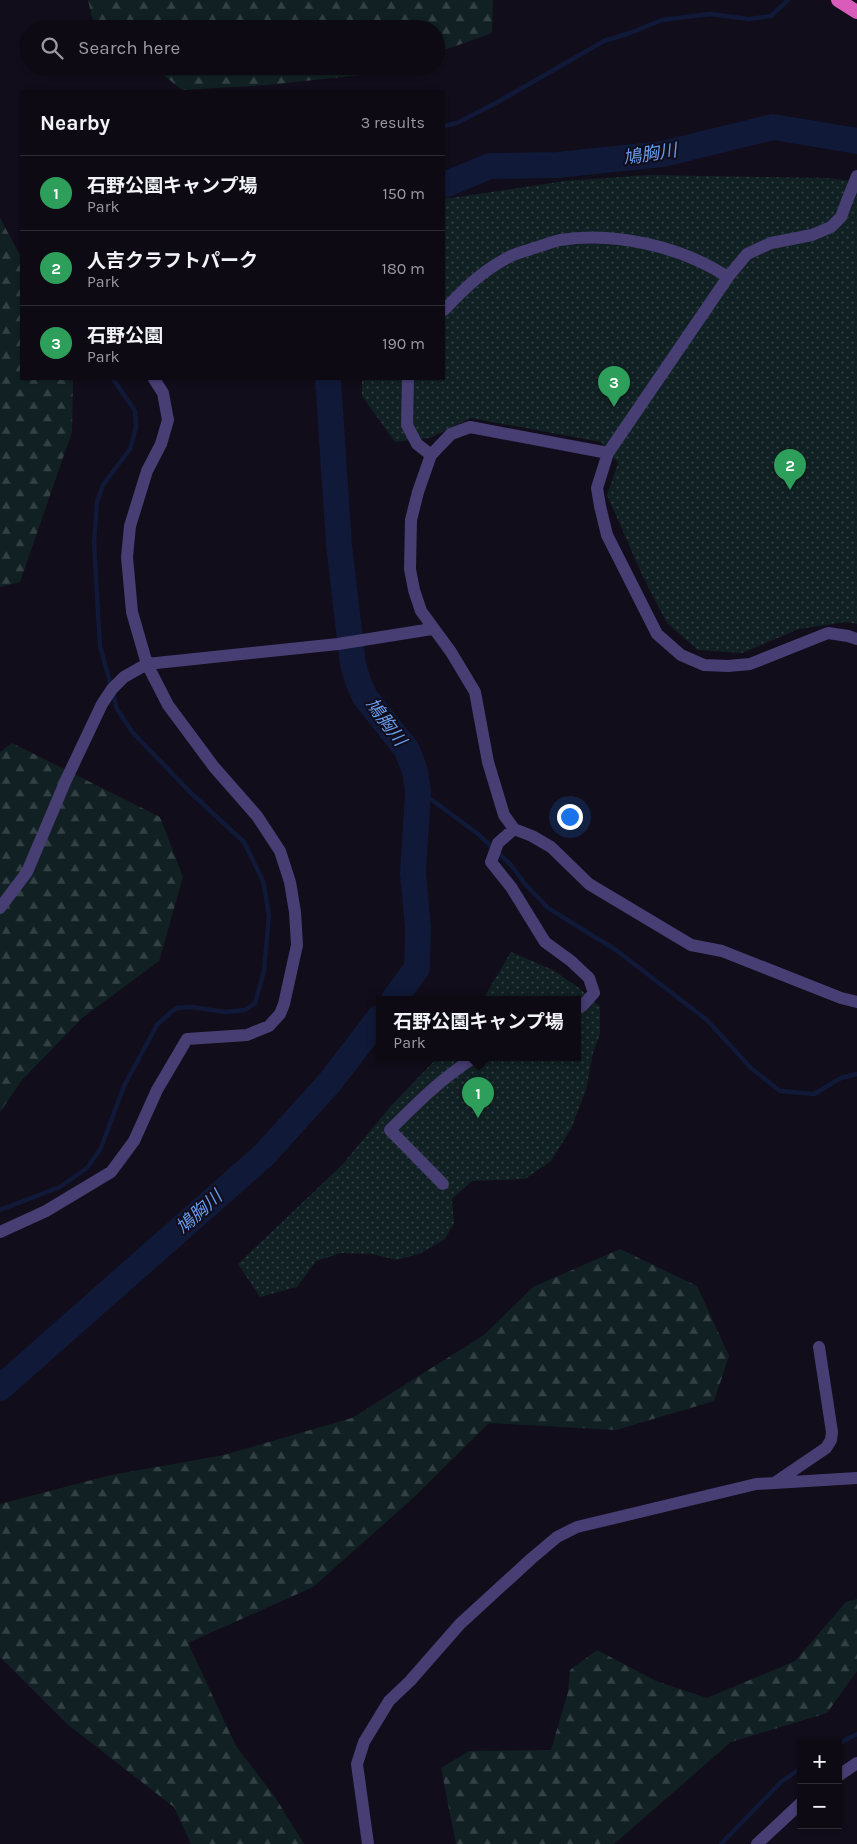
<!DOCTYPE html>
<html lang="en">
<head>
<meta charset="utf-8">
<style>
  body { margin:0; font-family:Karla,"Noto Sans JP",sans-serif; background:#16131d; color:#f1f3f6 }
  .controls { position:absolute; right:15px; bottom:15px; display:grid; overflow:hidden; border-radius:0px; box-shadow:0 1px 4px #0004 }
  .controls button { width:45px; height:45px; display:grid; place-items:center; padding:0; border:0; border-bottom:1px solid #2d2b34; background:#0d0a14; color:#f1f3f6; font:25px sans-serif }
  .you { position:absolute; left:569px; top:816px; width:18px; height:18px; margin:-12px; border:4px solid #fff; border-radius:50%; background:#1a73e8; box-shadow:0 0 0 8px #1a73e833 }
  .badge { display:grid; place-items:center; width:32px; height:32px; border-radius:50%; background:#1a73e8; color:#fff; font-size:16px; font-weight:700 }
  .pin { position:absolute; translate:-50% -41px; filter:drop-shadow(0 1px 2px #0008) }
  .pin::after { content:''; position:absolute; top:26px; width:18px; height:15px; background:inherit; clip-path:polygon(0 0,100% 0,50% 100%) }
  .popup { position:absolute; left:376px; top:996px; width:205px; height:65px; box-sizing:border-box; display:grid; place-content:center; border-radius:0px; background:#0d0a14; filter:drop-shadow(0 1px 4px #0005); font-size:16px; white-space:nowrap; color:#9a9aa0 }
  .popup b { font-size:19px; color:#f1f3f6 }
  .popup::after { content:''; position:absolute; left:50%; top:100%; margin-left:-10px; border:10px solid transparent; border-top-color:#0d0a14 }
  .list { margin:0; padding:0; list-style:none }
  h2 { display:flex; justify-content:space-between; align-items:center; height:65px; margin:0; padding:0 20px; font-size:21px }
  h2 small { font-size:16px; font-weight:400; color:#9a9aa0 }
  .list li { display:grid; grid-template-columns:32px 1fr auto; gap:15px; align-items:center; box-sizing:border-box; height:75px; padding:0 20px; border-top:1px solid #2d2b34 }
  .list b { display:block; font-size:19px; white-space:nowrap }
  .list p { margin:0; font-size:16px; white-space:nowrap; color:#9a9aa0 }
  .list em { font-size:16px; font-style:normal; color:#9a9aa0 }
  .icon { flex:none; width:28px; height:28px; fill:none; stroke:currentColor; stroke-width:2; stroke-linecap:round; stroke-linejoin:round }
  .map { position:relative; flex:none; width:857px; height:1844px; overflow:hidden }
  .search { position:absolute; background:#0d0a14; box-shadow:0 1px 4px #0004; left:20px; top:20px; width:425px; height:55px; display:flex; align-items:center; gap:12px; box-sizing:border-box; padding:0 18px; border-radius:28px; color:#9a9aa0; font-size:19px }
  .panel { position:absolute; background:#0d0a14; box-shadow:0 1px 4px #0004; left:20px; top:90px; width:425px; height:290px; border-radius:0px }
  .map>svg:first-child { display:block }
  .grass { fill:url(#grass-dots) }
  .forest { fill:url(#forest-firs) }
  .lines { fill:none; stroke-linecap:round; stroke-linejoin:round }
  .stream { stroke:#101937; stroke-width:4.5 }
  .river { stroke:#101937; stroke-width:26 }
  .minor { stroke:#473e74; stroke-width:12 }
  .tertiary { stroke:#473e74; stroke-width:12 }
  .trunk { stroke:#da5cba; stroke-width:14 }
  .labels { text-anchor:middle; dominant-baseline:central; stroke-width:4; stroke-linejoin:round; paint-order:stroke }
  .water-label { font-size:18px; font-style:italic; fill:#679cec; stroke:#110d1a }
</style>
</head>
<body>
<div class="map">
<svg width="857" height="1844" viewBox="0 0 857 1844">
  <defs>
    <pattern id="grass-dots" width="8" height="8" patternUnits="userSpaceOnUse" patternTransform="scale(1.25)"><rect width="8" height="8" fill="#112123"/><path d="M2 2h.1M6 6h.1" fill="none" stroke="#334044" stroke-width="1.8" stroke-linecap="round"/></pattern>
    <pattern id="forest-firs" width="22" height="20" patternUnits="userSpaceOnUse" patternTransform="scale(1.25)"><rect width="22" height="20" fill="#112123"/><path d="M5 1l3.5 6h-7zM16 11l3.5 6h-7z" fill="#334044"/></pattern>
  </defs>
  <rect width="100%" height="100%" fill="#110d1a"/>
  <path class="grass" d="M649 175 828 178 857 182V624L845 622 799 629 742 653 698 650 667 623 643 577 607 495 618 463 601 442 471 418 430 438 395 442 362 396V379H444V199L565 181Z
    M511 952 553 970 579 988 600 1007V1034L593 1053 586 1090 571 1129 551 1161 525 1179 472 1181 452 1199 454 1223 445 1239 421 1253 397 1260 372 1254 341 1253 316 1261 297 1287 260 1297 238 1264 342 1165 390 1107 438 1057H577V999H483Z"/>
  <path class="forest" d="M88 0H493L492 33 436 53V29H103L93 21Z
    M152 66H400L380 73 267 85 182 90Z
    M0 218 21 257V379H73L72 432 20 582 0 587Z
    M12 743 160 817 183 877 159 961 82 1018 22 1080 0 1112V752Z
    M620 1249 697 1286 729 1356 714 1401 616 1430 489 1423 412 1499 313 1587 188 1643 236 1746 275 1797 304 1844H191L174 1807 67 1724 0 1657V1504L111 1475 224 1455 352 1418 484 1335 533 1287Z
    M857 1599V1671L827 1713 731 1742 614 1844H456L441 1768 469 1751 551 1750 568 1692 570 1670 597 1650 656 1681 707 1698 795 1661 846 1602Z"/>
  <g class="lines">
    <path class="stream" d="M444 126 457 123 496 103 604 41 630 33 662 20 710 14 749 19 771 16 788 0
      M111 686 100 646 94 543 97 502 103 485 130 449 136 427 135 411 113 379
      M417 785 428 797 478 834 511 865 525 884 548 908 616 950 707 1020 751 1068 780 1091 814 1094 841 1078 857 1074
      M0 1210 60 1187 87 1168 101 1148 124 1086 157 1025 171 1012 177 1008 192 1007 225 1012 245 1010 255 1003 264 971 269 915 263 881 244 842 191 793 133 733 117 709 113 694
      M838 1744 857 1734
      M721 1844 781 1782 801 1768"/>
    <path class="river" d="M444 185 490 166 557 165 663 154 773 127 857 141
      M328 379 339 545 353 665 358 681 365 697 407 750 415 771 418 792 413 873 418 928 417 968 394 999
      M0 1388 264 1155 330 1082 379 1018"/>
    <path class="minor" d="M847 201 841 217 831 227 812 235 771 243 747 254 728 277 608 453 597 488 600 506 607 535 657 634 681 655 704 665 728 666 750 664 828 633 848 636 857 639
      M444 310C465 288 482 271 509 257 516 253 526 251 534 248 542 246 551 242 560 240 615 231 682 247 728 277
      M408 379 407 425 417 444 431 455
      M608 453 470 427 451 434 431 455 418 492 411 520 410 569 414 590 421 611 451 652 475 692 488 762 504 815 514 829 532 836 551 847 589 884 691 945 722 951 841 998 857 1002
      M514 829 498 843 491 862 511 887 545 942 571 961 589 978 594 993 582 1006 577 1008
      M0 908 27 872 66 780 102 704 112 689 124 677 147 664 338 644 432 629
      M443 1184 390 1130C417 1103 443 1077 475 1057
      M0 1232 46 1211 111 1172 134 1141 157 1090 187 1039 247 1035 269 1026 280 1014 284 1004 297 945 295 912 290 882 280 851 257 816 214 767 168 705 147 664 132 612 127 557 130 526 147 471 161 444 168 420 163 393 154 379
      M776 1482 826 1448 831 1440 832 1432 819 1347
      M838 1776 857 1763
      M368 1844 357 1764 364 1742 389 1701 410 1681 460 1624 531 1559 557 1537 577 1527 756 1484 857 1478
      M757 1844 801 1803"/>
    <path class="tertiary" d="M847 201 857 176"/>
    <path class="trunk" d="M838 0 857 12"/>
  </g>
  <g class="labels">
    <g class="water-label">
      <text transform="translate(650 154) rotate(-9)">鳩胸川</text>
      <text transform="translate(386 722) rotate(53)">鳩胸川</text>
      <text transform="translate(199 1212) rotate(-42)">鳩胸川</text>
    </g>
  </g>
</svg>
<div class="controls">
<button>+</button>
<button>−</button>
</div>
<div class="you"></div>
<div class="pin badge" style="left:478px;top:1118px;background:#2e9e5b">1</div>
<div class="popup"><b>石野公園キャンプ場</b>Park</div>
<div class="pin badge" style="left:790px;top:490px;background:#2e9e5b">2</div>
<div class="pin badge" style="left:614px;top:407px;background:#2e9e5b">3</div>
<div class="search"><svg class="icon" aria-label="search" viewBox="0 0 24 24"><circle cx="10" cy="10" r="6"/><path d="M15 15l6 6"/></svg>Search here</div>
<section class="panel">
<h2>Nearby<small>3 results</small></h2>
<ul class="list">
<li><span class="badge" style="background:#2e9e5b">1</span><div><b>石野公園キャンプ場</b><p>Park</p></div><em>150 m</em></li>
<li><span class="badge" style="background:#2e9e5b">2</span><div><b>人吉クラフトパーク</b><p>Park</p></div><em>180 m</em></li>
<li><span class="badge" style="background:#2e9e5b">3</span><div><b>石野公園</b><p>Park</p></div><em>190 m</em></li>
</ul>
</section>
</div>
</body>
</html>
